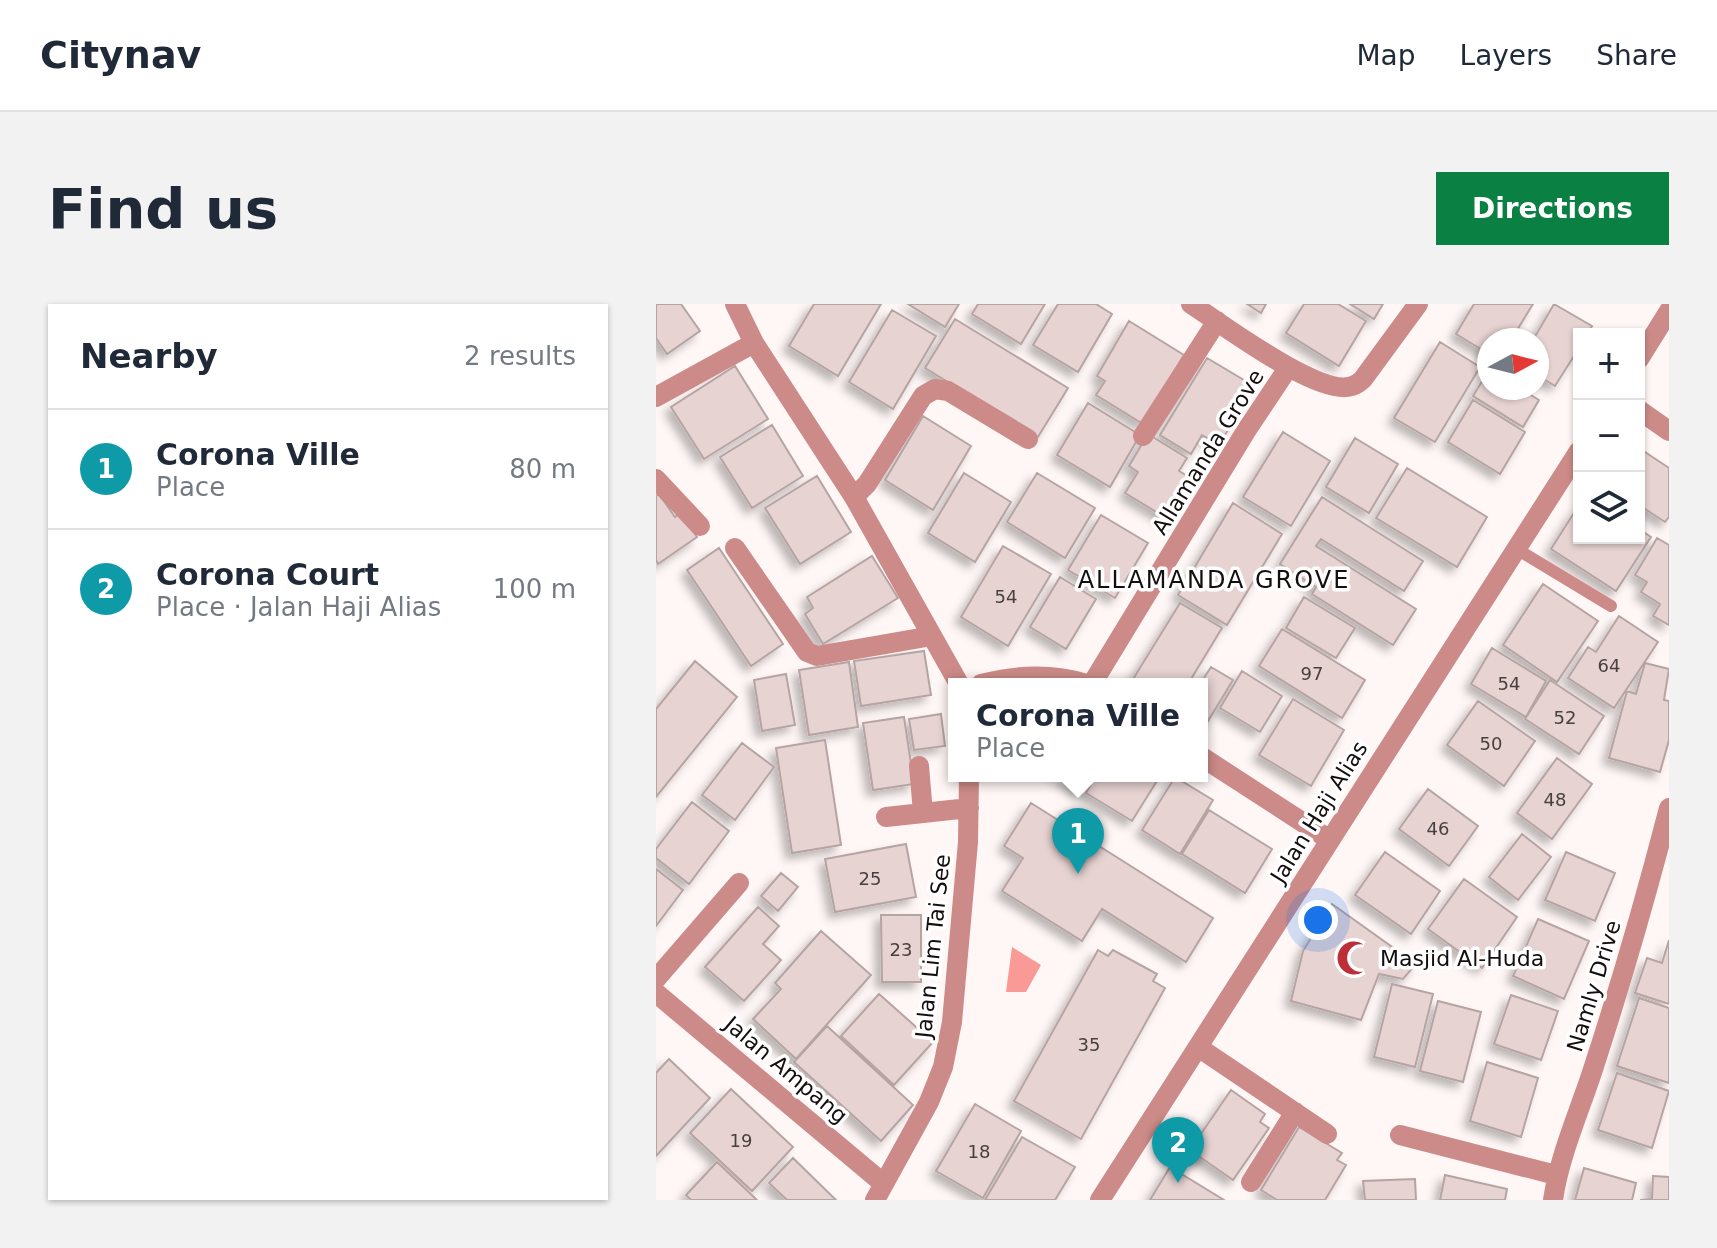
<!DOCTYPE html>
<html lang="en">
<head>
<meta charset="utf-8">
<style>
  body { margin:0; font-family:"DejaVu Sans",sans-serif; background:#f2f2f3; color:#1f2937 }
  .controls { position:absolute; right:24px; top:24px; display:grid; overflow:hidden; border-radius:0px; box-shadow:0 2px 6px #0004 }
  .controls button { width:72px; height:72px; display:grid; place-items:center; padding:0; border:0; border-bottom:2px solid #e0e1e3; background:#fff; color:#1f2937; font:40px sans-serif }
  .compass { position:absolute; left:821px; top:24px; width:72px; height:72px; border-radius:50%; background:#fff; box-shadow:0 2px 6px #0004; rotate:83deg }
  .you { position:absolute; left:662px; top:616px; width:28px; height:28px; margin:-20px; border:6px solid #fff; border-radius:50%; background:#1a73e8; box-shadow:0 0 0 12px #1a73e833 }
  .badge { display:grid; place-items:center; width:52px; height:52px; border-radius:50%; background:#0b8043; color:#fff; font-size:26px; font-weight:700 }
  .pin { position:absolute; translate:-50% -66px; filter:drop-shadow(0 2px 4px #0008) }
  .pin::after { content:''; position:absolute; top:42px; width:28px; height:24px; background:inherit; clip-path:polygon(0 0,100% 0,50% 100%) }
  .popup { position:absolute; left:292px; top:374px; width:260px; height:104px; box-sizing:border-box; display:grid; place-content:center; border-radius:0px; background:#fff; filter:drop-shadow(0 2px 6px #0005); font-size:26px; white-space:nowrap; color:#747a83 }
  .popup b { font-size:30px; color:#1f2937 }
  .popup::after { content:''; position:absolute; left:50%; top:100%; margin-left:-16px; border:16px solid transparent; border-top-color:#fff }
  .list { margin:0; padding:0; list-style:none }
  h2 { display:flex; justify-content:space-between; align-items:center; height:104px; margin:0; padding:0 32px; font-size:34px }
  h2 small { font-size:26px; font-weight:400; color:#747a83 }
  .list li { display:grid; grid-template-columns:52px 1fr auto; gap:24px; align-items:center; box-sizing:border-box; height:120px; padding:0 32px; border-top:2px solid #e0e1e3 }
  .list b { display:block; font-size:30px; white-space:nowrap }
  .list p { margin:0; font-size:26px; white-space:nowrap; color:#747a83 }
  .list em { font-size:26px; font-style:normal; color:#747a83 }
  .icon { flex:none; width:44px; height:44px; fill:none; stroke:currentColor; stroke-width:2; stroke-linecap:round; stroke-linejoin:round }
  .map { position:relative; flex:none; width:1013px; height:896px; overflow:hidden; border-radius:0px }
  header { display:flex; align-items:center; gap:48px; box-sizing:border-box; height:112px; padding:0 40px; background:#fff; border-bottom:2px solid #e0e1e3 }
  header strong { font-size:38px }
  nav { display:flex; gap:44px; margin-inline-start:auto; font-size:28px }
  .intro { display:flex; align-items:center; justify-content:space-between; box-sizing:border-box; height:192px; padding:0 48px }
  h1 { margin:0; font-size:56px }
  .button { padding:20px 36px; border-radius:0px; background:#0b8043; color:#fff; font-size:28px; font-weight:700 }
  main { display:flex; gap:48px; padding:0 48px }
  aside { flex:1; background:#fff; border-radius:0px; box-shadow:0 2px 6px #0004 }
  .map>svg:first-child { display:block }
  .water { fill:#fa9a96 }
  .building { fill:#e6d3d2; stroke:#b6a4a3; stroke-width:2; filter:url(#shadow) }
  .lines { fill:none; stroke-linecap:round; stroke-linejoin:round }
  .service { stroke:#cc8b88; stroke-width:12 }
  .minor { stroke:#cc8b88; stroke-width:20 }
  .labels { text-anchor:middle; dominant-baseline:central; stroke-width:7; stroke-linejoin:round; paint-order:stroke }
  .number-label { font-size:18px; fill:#483f3f }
  .street-label { font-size:22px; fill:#140e0e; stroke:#fff }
  .poi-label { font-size:22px; fill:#140e0e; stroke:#fff; text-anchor:start }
  .neighbourhood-label { font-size:24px; letter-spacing:2px; fill:#140e0e; stroke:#fff }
</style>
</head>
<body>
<header>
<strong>Citynav</strong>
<nav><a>Map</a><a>Layers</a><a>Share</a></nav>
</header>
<div class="intro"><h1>Find us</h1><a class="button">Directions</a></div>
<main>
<aside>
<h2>Nearby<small>2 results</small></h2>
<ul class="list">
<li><span class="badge" style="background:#0f9aa8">1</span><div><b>Corona Ville</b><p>Place</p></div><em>80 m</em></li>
<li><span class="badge" style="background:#0f9aa8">2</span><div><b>Corona Court</b><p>Place · Jalan Haji Alias</p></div><em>100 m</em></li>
</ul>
</aside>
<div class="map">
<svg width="1013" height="896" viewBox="0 0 1013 896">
  <defs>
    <filter id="shadow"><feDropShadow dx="-6" dy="6" stdDeviation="4" flood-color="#0004"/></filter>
  </defs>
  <rect width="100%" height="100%" fill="#fff7f6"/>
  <path class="water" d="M356 643 385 661 370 688H350Z"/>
  <path class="building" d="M0 0H25L44 27 11 50 0 34Z
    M158 0H225L182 72 133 42Z
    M252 0H303L289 23Z
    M322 0H389L365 40 316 10Z
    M402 0H440L456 10 422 68 377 41Z
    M591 0H610L605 9Z
    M648 0H682L710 17 683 62 630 29Z
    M694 0H727L718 15Z
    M818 0H877L855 36H833V50L800 30Z
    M898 0 936 22 931 30H923V44L899 82 881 71V36H877Z
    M236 6 280 32 237 105 193 78Z
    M299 15 412 84 382 133 269 64Z
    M473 17 528 51 487 120 440 91 449 77 441 72Z
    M784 38 824 63 779 138 738 114Z
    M551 54 598 82 563 141 546 131 535 150 504 131Z
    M79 62 112 115 48 155 15 103Z
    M833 66V84H863L883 96 867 123 817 92Z
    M817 96 869 128 844 170 792 138Z
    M432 99 484 131 454 183 401 151Z
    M267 112 315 142 277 206 229 176Z
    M116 121 147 172 96 204 64 153Z
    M627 128 674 157 635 222 587 193Z
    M492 130 531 154 523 167 540 177 515 217 469 189 482 168 473 162Z
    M699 134 742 160 713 209 670 183Z
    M983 144 1013 164V213L1009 218 983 201Z
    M751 164 831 213 801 263 720 214Z
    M308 169 355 198 319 258 272 229Z
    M381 169 439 204 409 254 351 218Z
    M161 172 195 228 144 260 109 204Z
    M3 190 19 213 24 209 41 233 2 260 0 256V192Z
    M666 193 767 257 748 287 665 235 660 242 760 305 737 341 656 290 660 283 624 260Z
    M577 199 626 230 571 321 522 291Z
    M923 201V234H983V225L995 233 960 287 895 245Z
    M445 211 492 239 459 294 412 266Z
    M1001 234 1013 241V321L997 312 1004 300 985 288 991 278 979 271Z
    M347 242 395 270 352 342 305 313Z
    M63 244 127 340 95 362 31 266Z
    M216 252 242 294 167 340 149 310 157 304 151 293Z
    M404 273 440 295 410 345 374 323Z
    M887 280 942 317 901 378 847 341Z
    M648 293 699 324 680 354 630 324Z
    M524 299 566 324 532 380H474Z
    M963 312 1002 338 958 404 912 374 932 343 940 348Z
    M626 325 709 376 686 414 603 362Z
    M836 344 890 377 870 413 815 380Z
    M268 347 275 391 205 402 198 357Z
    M39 357 81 393 0 493V405Z
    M193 358 202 423 153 431 143 366Z
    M989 359 1013 365 1008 396 1013 397V436L1004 468 953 454 971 387 980 390Z
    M555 363 577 376 552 417 546 413 544 380Z
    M586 367 626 392 604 428 564 404Z
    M130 370 139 421 106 427 98 376Z
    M894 376 948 412 923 450 869 415Z
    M637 395 688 426 655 482 603 451Z
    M822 397 879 437 848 482 791 441Z
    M285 410 289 442 258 446 253 415Z
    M248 413 258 480 217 486 207 419Z
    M169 436 185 541 136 549 120 444Z
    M86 439 118 463 79 516 46 491Z
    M901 454 936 480 896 535 861 509Z
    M402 472H434L426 487Z
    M440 472H504L476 517 430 489Z
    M519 473 557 496 524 550 486 526Z
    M772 485 822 522 793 562 743 525Z
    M36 498 73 527 33 580 0 554V545Z
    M375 499 557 614 530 658 446 605 426 637 346 587 367 554 348 542Z
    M553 506 616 545 589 589 526 550Z
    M866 530 895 553 862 596 833 573Z
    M250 540 260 593 179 608 169 555Z
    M729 548 784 587 755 630 699 591Z
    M910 548 959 569 939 617 889 596Z
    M0 565 27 586 0 622Z
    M125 569 142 583 122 607 105 592Z
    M808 575 861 613 826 664 772 625Z
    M676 600 760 660 747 675 723 670 705 716 635 697 647 647Z
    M102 603 123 622 107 640 125 656 88 697 49 663Z
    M225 611H265V678H226Z
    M882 615 933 637 908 695 857 672Z
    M165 627 215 671 140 755 97 715 125 685 119 679Z
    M1013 636V700L979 689 991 654 1006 659Z
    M442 646 452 652 457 646 501 670 497 677 509 684 425 835 358 797Z
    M736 680 777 690 759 763 718 753Z
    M223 690 277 738 238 781 185 732Z
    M855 691 902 707 885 756 838 740Z
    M983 694 1013 704V779L961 762Z
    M782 697 825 708 807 778 764 767Z
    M171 722 257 801 225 837 138 758Z
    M13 755 54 794 0 852V769Z
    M831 758 882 774 865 833 814 817Z
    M961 769 1013 787 996 844 942 826Z
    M75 785 137 843 96 887 34 829Z
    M575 786 609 810 604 818 613 824 577 876 534 846Z
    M319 800 365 827 327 894 280 867Z
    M643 823 686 849 681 856 690 861 669 896H621L605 886Z
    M366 833 419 863 399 896H329Z
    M137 854 180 896H131L113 879Z
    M61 858 101 896H35L30 891Z
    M514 863 568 896H494Z
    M928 864 980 879 976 896H919Z
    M789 871 851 885 849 896H784Z
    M997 872 1013 873V896H984L996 895Z
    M759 875 760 896H709L707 877Z"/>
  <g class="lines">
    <path class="service" d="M859 244 955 302"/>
    <path class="minor" d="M79 0 98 39 198 193 303 380
      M535 0C565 19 664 94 696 82 700 81 704 78 707 75L762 0
      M983 55 1013 7
      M0 93 98 39
      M983 106 1013 127
      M487 132 561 17
      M0 175 44 222
      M198 193 211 180 267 92 279 85 292 87 372 135
      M79 244 151 348 161 352 276 332
      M325 380C362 371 395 369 431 380
      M436 380 590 127 632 64
      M546 453 674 536
      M263 462 267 509
      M230 513 313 504
      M0 675 83 579
      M0 689 228 880
      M542 743 671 830
      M744 831 900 871
      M595 878 639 808
      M219 896 273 798 287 763 296 718 312 538 313 472
      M444 896 923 147
      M897 896C904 848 926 802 940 756 967 673 991 589 1013 504"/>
  </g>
  <defs>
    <g id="mosque-bare" transform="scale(2.76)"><path d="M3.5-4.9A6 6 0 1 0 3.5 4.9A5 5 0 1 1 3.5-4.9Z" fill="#be2e39" stroke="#fff" stroke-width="2.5" paint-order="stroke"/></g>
  </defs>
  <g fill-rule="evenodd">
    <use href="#mosque-bare" x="698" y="654"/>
  </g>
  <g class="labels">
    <g class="number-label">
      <text x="350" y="292">54</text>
      <text x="953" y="361">64</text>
      <text x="656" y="369">97</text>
      <text x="853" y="379">54</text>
      <text x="909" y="413">52</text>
      <text x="835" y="439">50</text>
      <text x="899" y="495">48</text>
      <text x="782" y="524">46</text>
      <text x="214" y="574">25</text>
      <text x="245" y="645">23</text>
      <text x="433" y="740">35</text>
      <text x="85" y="836">19</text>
      <text x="323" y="847">18</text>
    </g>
    <g class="street-label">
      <text transform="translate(552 148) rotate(-58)">Allamanda Grove</text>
      <text transform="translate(663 508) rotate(-58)">Jalan Haji Alias</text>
      <text transform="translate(277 642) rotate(-84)">Jalan Lim Tai See</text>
      <text transform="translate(938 682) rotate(-73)">Namly Drive</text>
      <text transform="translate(130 766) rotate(40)">Jalan Ampang</text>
    </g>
    <g class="poi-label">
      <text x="724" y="654">Masjid Al-Huda</text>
    </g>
    <g class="neighbourhood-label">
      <text x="558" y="276">ALLAMANDA GROVE</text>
    </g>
  </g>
</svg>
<div class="controls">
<button>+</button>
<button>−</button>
<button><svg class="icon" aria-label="layers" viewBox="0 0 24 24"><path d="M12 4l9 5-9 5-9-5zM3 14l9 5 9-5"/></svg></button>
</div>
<svg class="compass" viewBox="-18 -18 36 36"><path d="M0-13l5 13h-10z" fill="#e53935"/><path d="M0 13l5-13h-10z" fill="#747a83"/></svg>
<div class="you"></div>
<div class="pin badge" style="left:422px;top:570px;background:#0f9aa8">1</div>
<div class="popup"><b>Corona Ville</b>Place</div>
<div class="pin badge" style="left:522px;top:879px;background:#0f9aa8">2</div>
</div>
</main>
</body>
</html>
